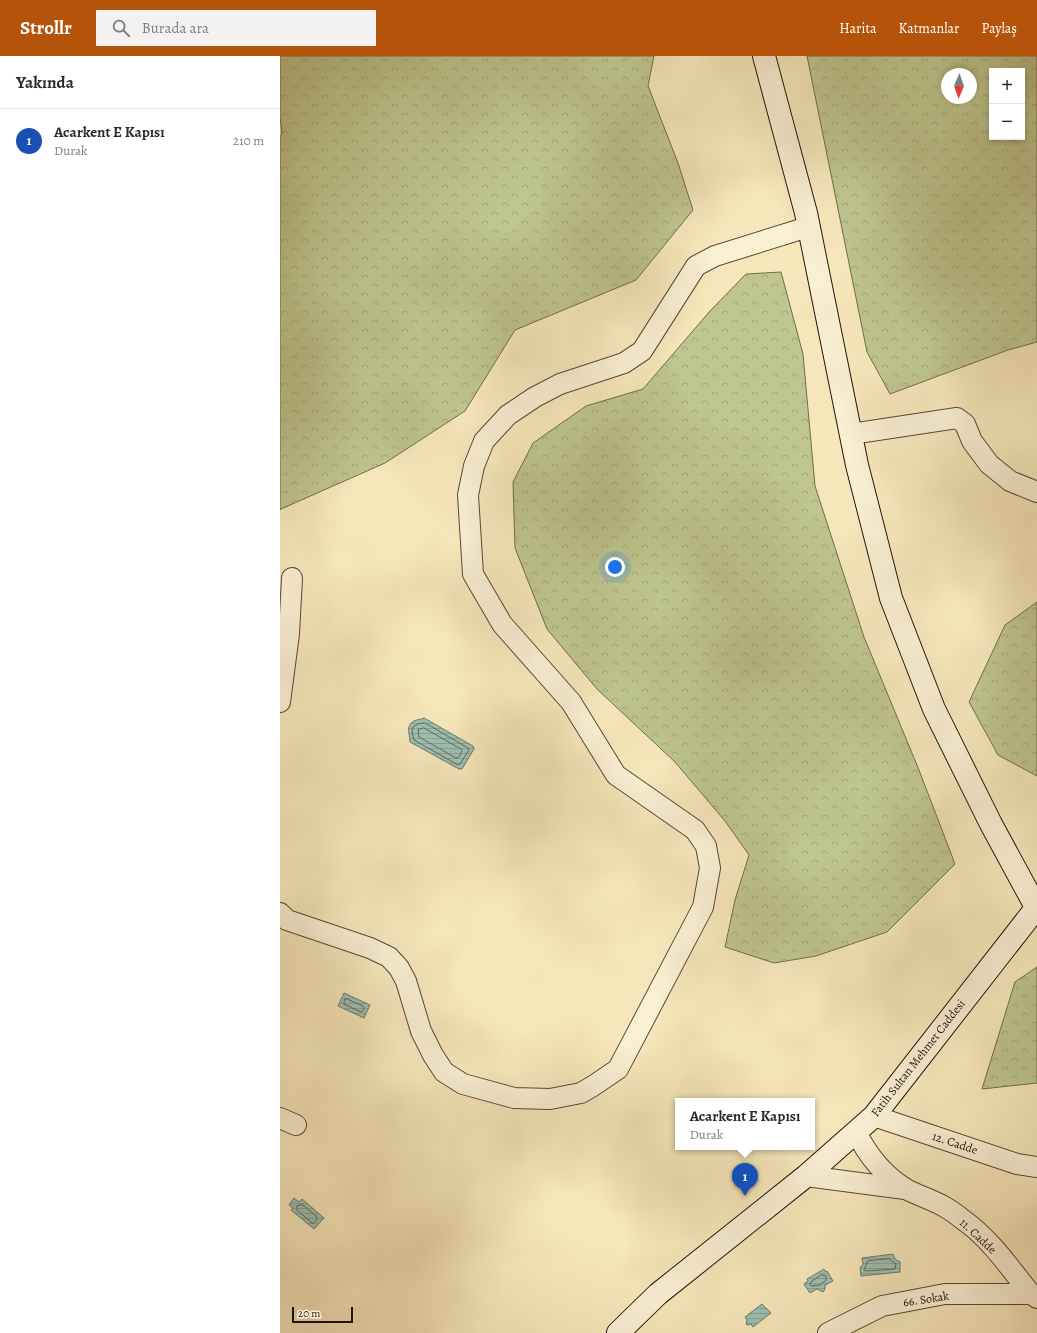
<!DOCTYPE html>
<html lang="tr">
<head>
<meta charset="utf-8">
<style>
  body { margin:0; font-family:Alegreya,serif; background:#f2f2f3; color:#2b2b33 }
  .controls { position:absolute; right:12px; top:12px; display:grid; overflow:hidden; border-radius:0px; box-shadow:0 2px 6px #0003 }
  .controls button { width:36px; height:36px; display:grid; place-items:center; padding:0; border:0; border-bottom:1px solid #e1e1e2; background:#fff; color:#2b2b33; font:20px sans-serif }
  .compass { position:absolute; left:661px; top:12px; width:36px; height:36px; border-radius:50%; background:#fff; box-shadow:0 2px 6px #0003; rotate:182deg }
  .scale { position:absolute; left:12px; bottom:10px; width:61px; box-sizing:border-box; padding-left:4px; border:2px solid #26120a; border-top:0; font-size:11px; line-height:14px; white-space:nowrap; color:#26120a; -webkit-text-stroke:3px #f9efd3; paint-order:stroke }
  .you { position:absolute; left:335px; top:511px; width:14px; height:14px; margin:-10px; border:3px solid #fff; border-radius:50%; background:#1a73e8; box-shadow:0 0 0 6px #1a73e833 }
  .badge { display:grid; place-items:center; width:26px; height:26px; border-radius:50%; background:#b45309; color:#fff; font-size:13px; font-weight:700 }
  .pin { position:absolute; translate:-50% -33px; filter:drop-shadow(0 1px 2px #0008) }
  .pin::after { content:''; position:absolute; top:21px; width:14px; height:12px; background:inherit; clip-path:polygon(0 0,100% 0,50% 100%) }
  .popup { position:absolute; left:395px; top:1042px; width:140px; height:52px; box-sizing:border-box; display:grid; place-content:center; border-radius:0px; background:#fff; filter:drop-shadow(0 1px 3px #0005); font-size:13px; white-space:nowrap; color:#7c7c81 }
  .popup b { font-size:15px; color:#2b2b33 }
  .popup::after { content:''; position:absolute; left:50%; top:100%; margin-left:-8px; border:8px solid transparent; border-top-color:#fff }
  .list { margin:0; padding:0; list-style:none }
  h2 { display:flex; justify-content:space-between; align-items:center; height:52px; margin:0; padding:0 16px; font-size:17px }
  h2 small { font-size:13px; font-weight:400; color:#7c7c81 }
  .list li { display:grid; grid-template-columns:26px 1fr auto; gap:12px; align-items:center; box-sizing:border-box; height:64px; padding:0 16px; border-top:1px solid #e1e1e2 }
  .list b { display:block; font-size:15px; white-space:nowrap }
  .list p { margin:0; font-size:13px; white-space:nowrap; color:#7c7c81 }
  .list em { font-size:13px; font-style:normal; color:#7c7c81 }
  .icon { flex:none; width:22px; height:22px; fill:none; stroke:currentColor; stroke-width:2; stroke-linecap:round; stroke-linejoin:round }
  .map { position:relative; flex:none; width:757px; height:1277px; overflow:hidden }
  header { display:flex; align-items:center; gap:24px; box-sizing:border-box; height:56px; padding:0 20px; background:#b45309; color:#fff }
  header strong { font-size:19px }
  nav { display:flex; gap:22px; margin-inline-start:auto; font-size:14px }
  .search { width:280px; height:36px; background:#f2f2f3; display:flex; align-items:center; gap:10px; box-sizing:border-box; padding:0 14px; border-radius:0px; color:#7c7c81; font-size:15px }
  main { display:flex }
  aside { flex:1; background:#fff }
  .map>svg:first-child { display:block }
  .forest { fill:url(#forest-crowns); stroke:#726c4c; fill-rule:evenodd }
  .water { fill:url(#water-rules); stroke:#6d7a6e }
  .lines { fill:none; stroke-linecap:round; stroke-linejoin:round }
  .shore { stroke:#62695e; stroke-width:1 }
  .street-casing { stroke:#5a4736; stroke-width:22 }
  .secondary-casing { stroke:#26120a; stroke-width:24 }
  .street { stroke:#f9efd3; stroke-width:20 }
  .secondary { stroke:#f9efd3; stroke-width:22 }
  .labels { text-anchor:middle; dominant-baseline:central; stroke-width:3.5; stroke-linejoin:round; paint-order:stroke }
  .street-label { font-size:12px; fill:#26120a; stroke:#f9efd3 }
</style>
</head>
<body>
<header>
<strong>Strollr</strong>
<div class="search"><svg class="icon" aria-label="search" viewBox="0 0 24 24"><circle cx="10" cy="10" r="6"/><path d="M15 15l6 6"/></svg>Burada ara</div>
<nav><a>Harita</a><a>Katmanlar</a><a>Paylaş</a></nav>
</header>
<main>
<aside>
<h2>Yakında<small></small></h2>
<ul class="list">
<li><span class="badge" style="background:#1a4fb4">1</span><div><b>Acarkent E Kapısı</b><p>Durak</p></div><em>210 m</em></li>
</ul>
</aside>
<div class="map">
<svg width="757" height="1277" viewBox="0 0 757 1277">
  <defs>
    <pattern id="forest-crowns" width="20" height="18" patternUnits="userSpaceOnUse"><rect width="20" height="18" fill="#bec58e"/><path d="M2 6a3 3 0 1 1 6 0M12 15a3 3 0 1 1 6 0" fill="none" stroke="#a3a879"/></pattern>
    <pattern id="water-rules" width="6" height="5" patternUnits="userSpaceOnUse"><rect width="6" height="5" fill="#9dc0b1"/><path d="M0 2.5h6" fill="none" stroke="#87a497"/></pattern>
  </defs>
  <rect width="100%" height="100%" fill="#f6e7bb"/>
  <filter id="stains"><feTurbulence type="fractalNoise" baseFrequency=".005" numOctaves="4"/><feColorMatrix values="0 0 0 0 .2 0 0 0 0 .09 0 0 0 0 .02 0 0 0 .5 -.17"/></filter>
  <radialGradient id="worn" r=".72"><stop offset=".6" stop-color="#630" stop-opacity="0"/><stop offset="1" stop-color="#630" stop-opacity=".3"/></radialGradient>
  <path class="forest" d="M0 0H374L368 30 398 107 413 154 356 224 235 274 185 355 105 407 1 453 0 454V80L2 78 0 61Z
    M527 0H757V286L728 294 610 338 587 296ZM712 15H742V81H712ZM667 18H691V42H667Z
    M501 216 523 298 535 430 584 581 639 714 675 808 607 876 536 900 494 907 445 891 455 844 469 799 445 765 395 706 317 633 267 573 235 492 233 426 253 387 306 350 363 333 430 255 466 218Z
    M757 546V720L718 699 689 646 725 569Z
    M757 911V1027L702 1033 735 926Z"/>
  <path class="water" d="M144 662 193 690 194 693 182 713H179L130 686C130 678 125 670 134 665 138 663 140 664 144 662Z
    M64 937 90 949 84 962 58 950Z
    M14 1142 19 1146 22 1143 44 1162 34 1173 11 1154 13 1152 9 1149Z
    M613 1198 615 1203 620 1206V1216L581 1220 580 1212 583 1208 582 1202Z
    M544 1213 546 1216 547 1215 553 1225 545 1229V1233L543 1236 537 1233 530 1237 524 1228 528 1225 527 1223Z
    M482 1248 491 1257 473 1271 471 1268 468 1269 466 1268 467 1264 465 1261Z"/>
  <g class="lines">
    <path class="shore" d="M145 667 188 692 189 694 180 708 178 709 134 684 132 675 133 671 138 668Z
      M144 672 181 693 182 695 179 701 176 702 139 681 138 674Z
      M65 943H67L83 950 84 952 83 955 81 956 64 948V947Z
      M23 1149 37 1161V1163L34 1167H32L17 1154V1150Z
      M609 1203 616 1208 615 1213 586 1215 584 1214 588 1205Z
      M542 1219 546 1220V1224L540 1229 531 1230 530 1228 532 1225Z"/>
    <g class="street-casing">
      <path id="street" d="M571 378 677 362 685 368 692 385 709 408 730 425 757 436
        M0 646 9 578 12 522
        M0 857 7 864 90 892 109 901 119 912 126 925 141 975 153 999 164 1016 183 1028 234 1042 270 1043 301 1037 313 1030 338 1013 423 851 430 812 426 790 415 774 336 719 291 646 222 568 193 518 188 439 194 410 204 385 228 359 255 341 280 328 344 307 362 295 416 210 435 200 528 171
        M594 1060 737 1108 757 1111
        M0 1062 16 1069
        M576 1076C588 1100 603 1119 626 1133 639 1140 653 1144 665 1151 674 1156 682 1163 690 1169 714 1188 732 1215 751 1238L757 1242
        M526 1120 625 1133
        M548 1277 602 1250 665 1238H751"/>
    </g>
    <g class="secondary-casing">
      <path id="secondary" d="M484 0 526 157 577 409 611 542 654 653 711 768 756 851
        M338 1277 378 1238 526 1120 594 1060 757 851"/>
    </g>
    <use href="#street" class="street"/>
    <use href="#secondary" class="secondary"/>
  </g>
  <g class="labels">
    <g class="street-label">
      <text transform="translate(638 1002) rotate(-52)">Fatih Sultan Mehmet Caddesi</text>
      <text transform="translate(675 1087) rotate(18)">12. Cadde</text>
      <text transform="translate(698 1180) rotate(43)">11. Cadde</text>
      <text transform="translate(646 1243) rotate(-9)">66. Sokak</text>
    </g>
  </g>
  <rect width="100%" height="100%" filter="url(#stains)"/>
  <rect width="100%" height="100%" fill="url(#worn)"/>
</svg>
<div class="controls">
<button>+</button>
<button>−</button>
</div>
<svg class="compass" viewBox="-18 -18 36 36"><path d="M0-13l5 13h-10z" fill="#e53935"/><path d="M0 13l5-13h-10z" fill="#7c7c81"/></svg>
<div class="scale">20 m</div>
<div class="you"></div>
<div class="pin badge" style="left:465px;top:1140px;background:#1a4fb4">1</div>
<div class="popup"><b>Acarkent E Kapısı</b>Durak</div>
</div>
</main>
</body>
</html>
